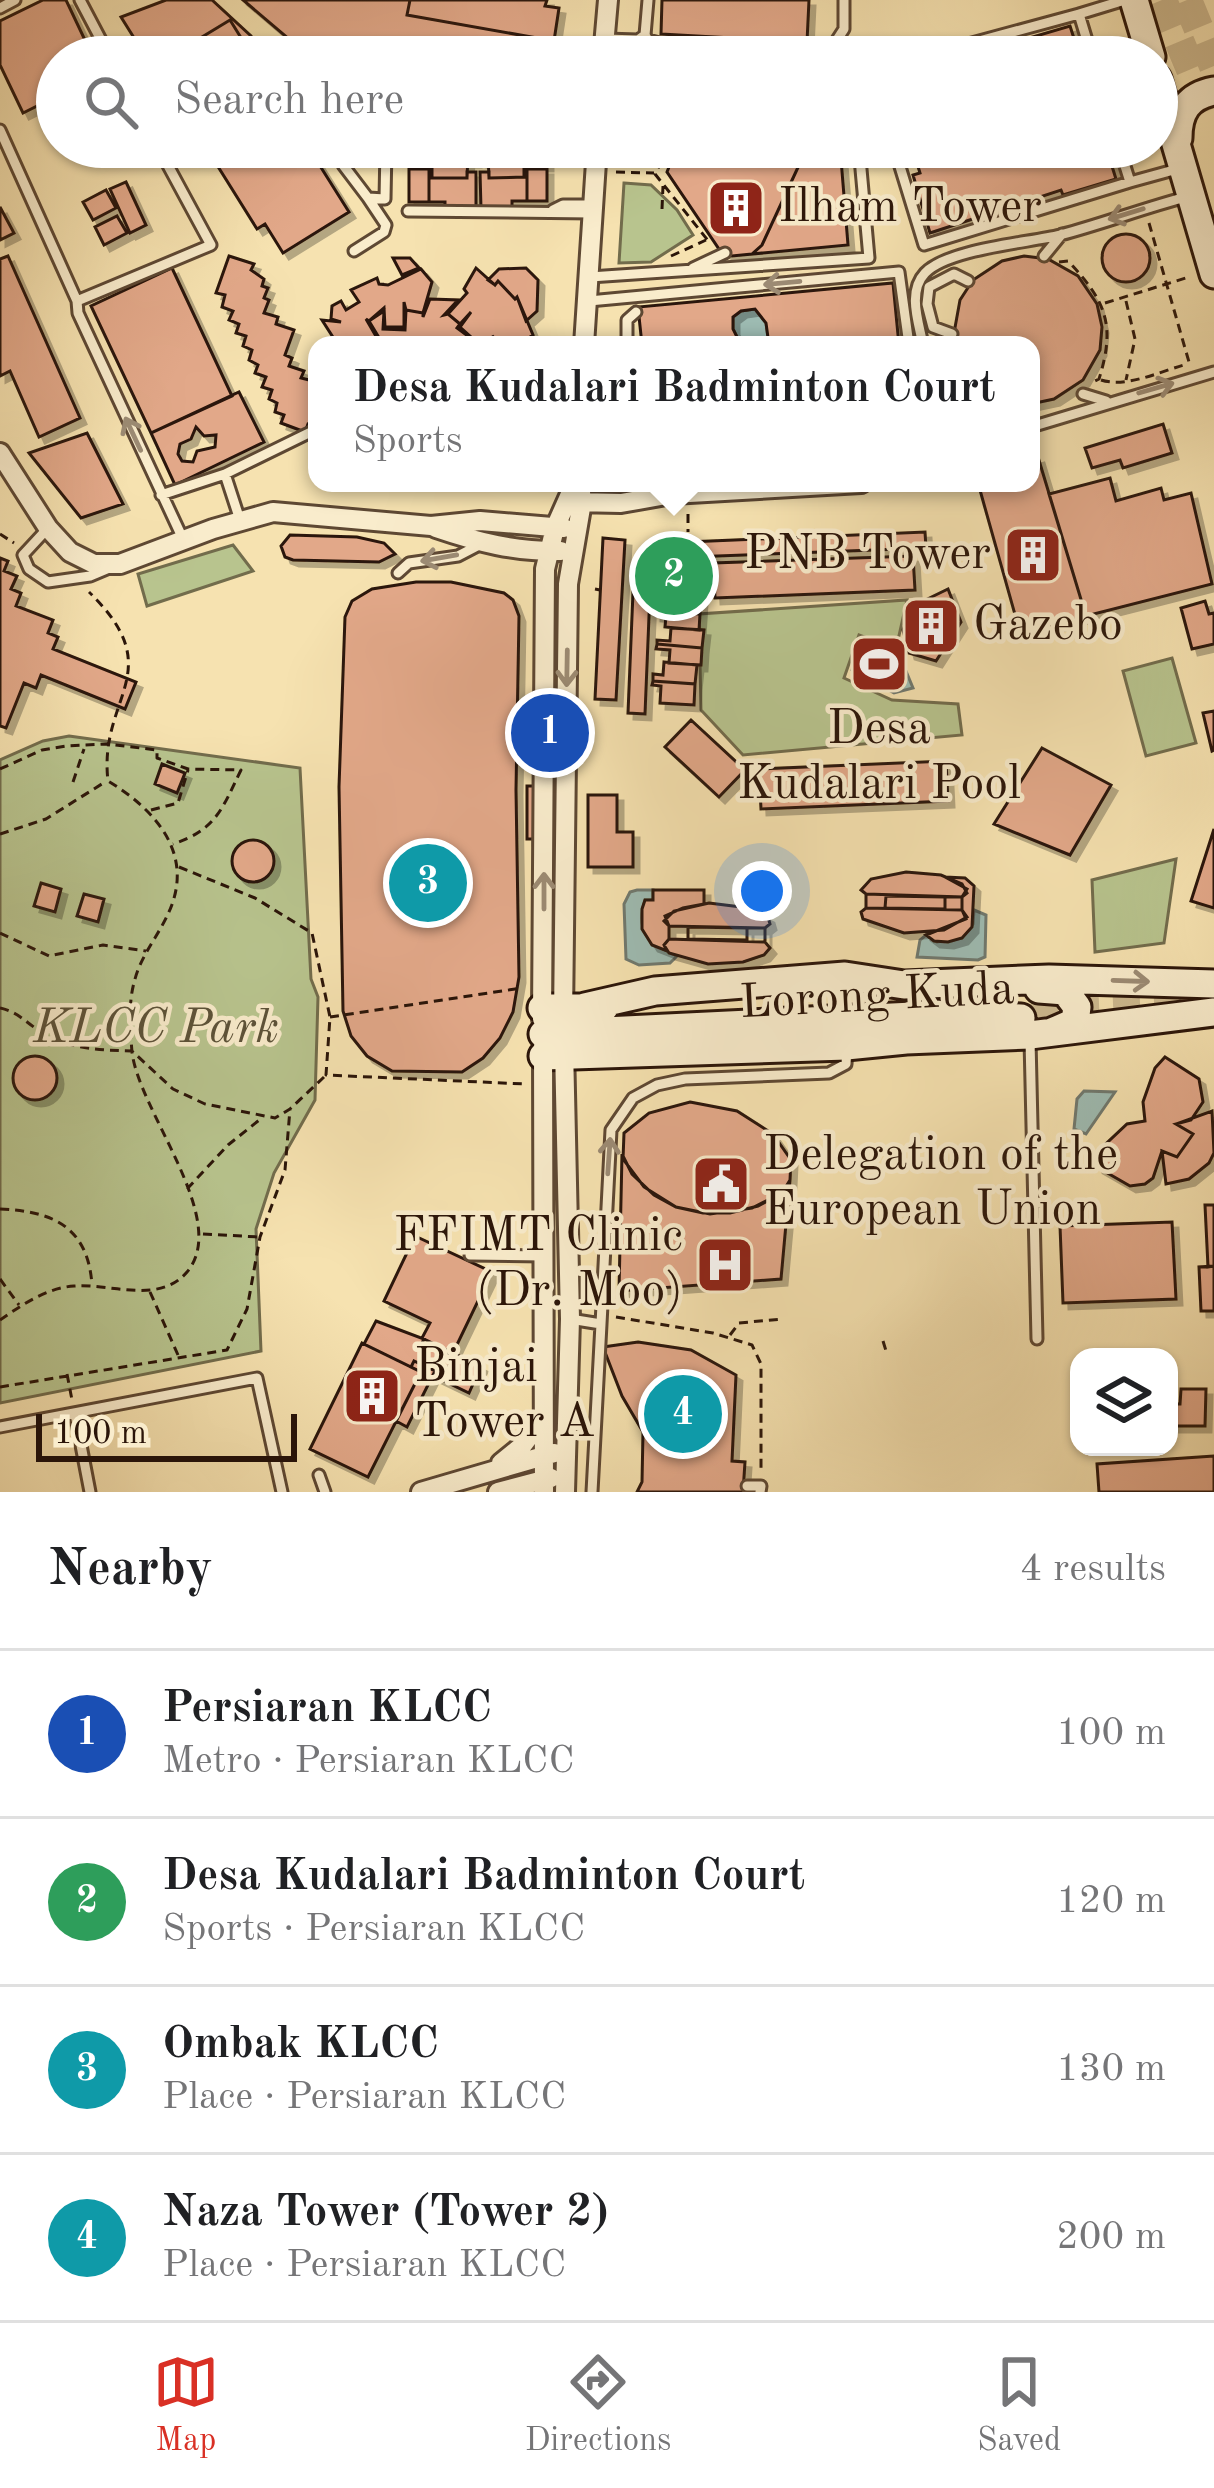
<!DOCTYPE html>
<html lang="en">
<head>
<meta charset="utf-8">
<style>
  body { margin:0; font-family:"Old Standard TT",serif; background:#f6f6f6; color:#202124 }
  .controls { position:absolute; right:36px; bottom:36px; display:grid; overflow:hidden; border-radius:24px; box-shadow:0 3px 9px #0004 }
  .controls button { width:108px; height:108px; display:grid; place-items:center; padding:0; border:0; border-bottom:3px solid #e0e0e0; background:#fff; color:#202124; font:60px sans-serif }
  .scale { position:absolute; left:36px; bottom:30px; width:261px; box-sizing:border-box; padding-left:12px; border:6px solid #2b1509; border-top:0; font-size:33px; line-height:42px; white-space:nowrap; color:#2b1509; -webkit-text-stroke:9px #f9eccc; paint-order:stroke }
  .you { position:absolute; left:762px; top:891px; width:42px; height:42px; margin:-30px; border:9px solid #fff; border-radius:50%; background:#1a73e8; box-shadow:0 0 0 18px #1a73e833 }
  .badge { display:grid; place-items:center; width:78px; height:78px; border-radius:50%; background:#d93025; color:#fff; font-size:39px; font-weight:700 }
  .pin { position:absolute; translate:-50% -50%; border:6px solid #fff; box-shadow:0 3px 12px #0006 }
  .popup { position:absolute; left:308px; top:336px; width:732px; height:156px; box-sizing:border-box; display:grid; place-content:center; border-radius:24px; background:#fff; filter:drop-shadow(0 3px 9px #0005); font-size:39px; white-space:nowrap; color:#757577 }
  .popup b { font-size:45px; color:#202124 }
  .popup::after { content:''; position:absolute; left:50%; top:100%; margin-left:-24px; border:24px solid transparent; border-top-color:#fff }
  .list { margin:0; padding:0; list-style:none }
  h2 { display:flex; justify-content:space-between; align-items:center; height:156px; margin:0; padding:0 48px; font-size:51px }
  h2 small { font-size:39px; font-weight:400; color:#757577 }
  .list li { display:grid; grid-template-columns:78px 1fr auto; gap:36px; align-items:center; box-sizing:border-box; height:168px; padding:0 48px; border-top:3px solid #e0e0e0 }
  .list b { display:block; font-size:45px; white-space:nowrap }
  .list p { margin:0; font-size:39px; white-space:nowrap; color:#757577 }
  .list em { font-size:39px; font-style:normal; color:#757577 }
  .icon { flex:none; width:66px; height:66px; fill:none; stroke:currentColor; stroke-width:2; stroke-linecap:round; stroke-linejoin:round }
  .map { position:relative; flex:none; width:1214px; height:1492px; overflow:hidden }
  .search { position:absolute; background:#fff; box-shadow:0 3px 9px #0004; left:36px; right:36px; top:36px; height:132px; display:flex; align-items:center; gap:30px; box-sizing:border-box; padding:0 42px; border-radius:66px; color:#757577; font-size:45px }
  .sheet { height:828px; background:#fff }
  nav { display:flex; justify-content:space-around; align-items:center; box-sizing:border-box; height:168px; border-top:3px solid #e0e0e0; background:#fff; font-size:33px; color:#757577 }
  nav a { display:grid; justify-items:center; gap:6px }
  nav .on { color:#d93025 }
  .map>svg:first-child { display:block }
  .green { fill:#b8c48e; stroke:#726c4c; stroke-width:3 }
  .water { fill:#9ebcb3; stroke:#70796f; stroke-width:3 }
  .building { fill:#e2a889; stroke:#2b1509; stroke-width:3; fill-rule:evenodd; filter:url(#shadow) }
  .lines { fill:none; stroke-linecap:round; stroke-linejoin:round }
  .secondary-tunnel { stroke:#cdb98f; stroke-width:27; stroke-dasharray:27 14; stroke-linecap:butt }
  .primary-tunnel { stroke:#cdb98f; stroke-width:30; stroke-dasharray:30 15; stroke-linecap:butt }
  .lane-casing { stroke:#5e4833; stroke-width:15 }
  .street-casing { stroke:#5e4833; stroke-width:24 }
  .secondary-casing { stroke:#2b1509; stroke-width:33 }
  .path { stroke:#2b1509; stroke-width:3; stroke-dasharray:9 6; stroke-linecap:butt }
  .lane { stroke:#f9eccc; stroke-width:9 }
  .street { stroke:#f9eccc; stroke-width:18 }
  .secondary { stroke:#f9eccc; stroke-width:27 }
  .oneway { stroke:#9c8b74 }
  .labels { text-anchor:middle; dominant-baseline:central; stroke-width:9; stroke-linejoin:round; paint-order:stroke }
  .poi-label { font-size:48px; fill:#2b1509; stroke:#f9eccc; text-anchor:start }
  .street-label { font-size:48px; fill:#2b1509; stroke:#f9eccc }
  .park-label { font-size:48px; font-style:italic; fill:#5c5238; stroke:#f9eccc }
</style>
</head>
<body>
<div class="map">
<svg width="1214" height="1492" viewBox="0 0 1214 1492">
  <defs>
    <filter id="shadow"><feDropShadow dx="6" dy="6" stdDeviation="0" flood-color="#0004"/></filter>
  </defs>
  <rect width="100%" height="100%" fill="#f6e2b0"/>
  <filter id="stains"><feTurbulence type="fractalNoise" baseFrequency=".00167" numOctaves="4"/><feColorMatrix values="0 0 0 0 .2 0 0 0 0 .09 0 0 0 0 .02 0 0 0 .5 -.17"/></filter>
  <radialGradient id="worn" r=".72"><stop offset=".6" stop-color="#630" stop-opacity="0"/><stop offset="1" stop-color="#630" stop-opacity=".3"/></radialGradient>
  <path class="green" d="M624 183 651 185 677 210 693 235 651 262 619 263Z
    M233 545 253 571 147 606 138 574Z
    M653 562H695V591H654Z
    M907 600 896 649 859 635 844 678 892 700 958 704 962 735 743 755 701 710 699 614Z
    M1172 658 1196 743 1146 756 1123 671Z
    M69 736 300 768 311 979 318 997 315 1100 274 1173 256 1229 261 1351 0 1403V760L43 741Z
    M1176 859 1164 943 1095 952 1092 880Z"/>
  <path class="water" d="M755 309 766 323 769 345H741L733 329V317L741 311Z
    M861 641 901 659 913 688 894 693 852 670Z
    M637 890H653V900H645C634 933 651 944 677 956L670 963 639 965 626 959 624 904 630 892Z
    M974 910 986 915 985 957 978 960 917 957 920 940 926 935 937 942 962 938 973 924Z
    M1084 1091 1115 1092 1086 1134 1074 1129 1077 1099Z"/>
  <path class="building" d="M43 0H66L93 57H57V96L23 113 0 65V21Z
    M166 0H212L251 36 264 57H253L230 20 169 57H146L121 17Z
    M243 0H410L407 15 554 41 551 57H310Z
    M410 0H547L545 6 559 8 554 41 407 15Z
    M662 0H809L807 42 661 34Z
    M230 20 253 57H169Z
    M1070 26 1080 57H977L1020 44 1019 41Z
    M412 39 435 43 432 57H409Z
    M247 147H299L303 154 310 150 349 212 283 253 265 224 257 229 217 165Z
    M409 147H429V165H409Z
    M429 147H475V161H468V155H432V178H467V172H476V209H445V202H429Z
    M481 147H527V201H512V209H481L480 172H489V178L524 177V154L488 155V161H481Z
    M527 147H547V165H527Z
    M677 147H790L800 163 762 245 752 254 732 256 719 249 667 172Z
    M790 147H840L848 245 752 254 762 245 800 163Z
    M912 147H1106L1116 179 1063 195 1061 190 930 233 913 175 920 173Z
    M524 154V177L489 178 488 155Z
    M432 155H468L467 178H432Z
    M409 169H429V202H409Z
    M527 169H547V201H527Z
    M126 182 146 225 130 233 110 189Z
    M106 190 116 208 93 220 83 202Z
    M0 207 14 233 0 240Z
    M117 216 127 233 104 245 95 227Z
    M1102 258a24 24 0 1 1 48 0a24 24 0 1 1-48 0Z
    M8 256 80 418 39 437 10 371 0 376V259Z
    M229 256 254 264 251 270 264 279 262 286 268 288 264 298 269 300 264 313 278 317 276 324 294 330 285 355 292 358 289 366 304 371 301 378 317 382V426L308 424 305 432 281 423 284 415 275 412 277 403 269 399 272 390 262 387 266 377 255 373 258 365 249 360 252 350 243 346 246 336 236 333 239 324 229 320 233 311 222 307 225 295 216 293Z
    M1024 256 1048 259 1078 276 1097 304 1102 327 1100 350 1083 380 1054 399 1031 404V345H955L954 333 960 300 973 280 1002 261Z
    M393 258H410L419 268 402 275Z
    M172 268 232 396 151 433 91 306Z
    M476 268 495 285 498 281 515 299 517 297 533 335 518 345H488L494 336 480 345 460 327 471 312 460 324 448 314 467 293 464 289Z
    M526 268 538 280 537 311 526 321 517 297 515 299 498 281 495 285 488 280 499 269Z
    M421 269 432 282 423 313 406 310 404 302V327H385L384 308 369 321 366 319 377 338 365 345H349L348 337 347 345H338L322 320 341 322 331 319 332 306 341 301 346 310 359 302 351 290 377 278 379 284 388 285Z
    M893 283 899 345H769L766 323 755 309 741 311 733 317V329L741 345H642L638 307Z
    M430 299 458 300 444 315 448 314 460 324 457 328 480 345H365L377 338 381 341 369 321 384 311 383 329 405 330 406 310 423 313V317Z
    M239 392 264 442 175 485 151 433ZM196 427 204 436 216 435 215 447 197 451 193 462 182 461 178 454 180 444 191 439Z
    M1163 424 1172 453 1123 468 1120 460 1092 468 1085 448Z
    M87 433 123 504 81 518 29 453Z
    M1038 457 1086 616 1021 636 978 483H1031V459Z
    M1110 478 1116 501 1161 488 1164 500 1191 493 1212 584 1086 616 1049 494Z
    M925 532 926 548 665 558 664 543Z
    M290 535 357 537 384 543 395 554 379 562 293 560 285 557 281 546Z
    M603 538 625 540 616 700 595 699Z
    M913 556 915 590 715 598 713 563Z
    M0 558 8 561 4 571 17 576 11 589 21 593 16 606 53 620 48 633 58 637 53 649 136 682 125 709 41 675 36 688 24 683 6 728 0 726Z
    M416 582H451L504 593 513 600 519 616 516 790 519 977 513 1012 500 1038 483 1058 462 1072 392 1071 367 1056 351 1036 343 1011 339 787 345 617 352 601 372 589Z
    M948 589 961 622 936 661 909 653 903 630 911 607Z
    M633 592H650L645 714 628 713Z
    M668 595 701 598 700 614 655 610V605L667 606Z
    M1205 601 1209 614 1214 613V644L1192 649 1181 608Z
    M655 610 700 614 699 630 665 627 666 616 655 615Z
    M671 628 704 630 702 648 657 644V640L670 641Z
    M657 644 702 648 701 665 669 663 670 650 656 649Z
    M664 662 697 665 695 684 653 681V674L663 675Z
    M653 681 695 684 694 705 660 703 661 686 652 685Z
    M1214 711V750L1212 751 1203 713Z
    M691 720 745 770 719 797 665 747Z
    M1042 748 1111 785 1070 855 994 824Z
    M946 761 948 801 761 809 759 769Z
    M162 764 185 773 177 793 155 784Z
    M527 786H538V839H527Z
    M588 795H617V832H633V867H588Z
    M1214 829V908L1191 901Z
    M232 861a21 21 0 1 1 42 0a21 21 0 1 1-42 0Z
    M906 872 941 875 962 884 967 893 962 897 866 894 861 890 871 879Z
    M945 877 965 878 974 886 972 927 962 938 948 942 934 941 926 935 966 919 962 910V897L967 889Z
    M41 883 61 889 55 912 34 906Z
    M653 890H704V904L683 908 665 916 669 926V939L664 945 667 951 652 945 642 929V909L645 900H653Z
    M84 894 104 899 98 922 77 916Z
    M866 894 962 897V910L866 908ZM886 896 945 897V909L885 908Z
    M886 896 945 897V909L885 908Z
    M709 903 749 908 768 917 770 924 765 928 669 926 664 921 674 911Z
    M866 908 962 910 967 917 944 930 904 933 863 919 861 912Z
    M669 926 765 928V942L669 939ZM688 927 747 928V940L688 939Z
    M669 926 765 928V942L669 939Z
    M688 927 747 928V940L688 939Z
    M669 939 765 942 770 948 764 955 743 962 708 964 669 953 664 945Z
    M13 1078a22 22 0 1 1 44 0a22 22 0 1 1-44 0Z
    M1165 1057 1199 1079 1203 1102 1191 1120 1176 1124 1193 1134 1177 1157 1162 1151 1153 1178 1145 1184 1130 1186 1097 1167 1093 1156 1127 1124 1145 1121 1143 1102 1155 1068Z
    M690 1102 737 1111 773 1134 791 1160 790 1180 782 1193 752 1208 710 1214 676 1207 644 1187 623 1159 624 1133 649 1113Z
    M1212 1111 1214 1153 1209 1163 1189 1179 1166 1184 1162 1151 1177 1157 1193 1134 1176 1124Z
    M622 1154 632 1174 654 1195 676 1207 703 1213H730L758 1206 782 1193 790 1180 781 1279 619 1291Z
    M1205 1205H1214V1266L1208 1267Z
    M1172 1222 1176 1299 1063 1303 1060 1226Z
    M415 1236 492 1272 453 1353 422 1338 430 1323 384 1301Z
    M1214 1266V1311H1201L1199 1267Z
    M376 1321 424 1339 422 1343 453 1358 444 1375 414 1361 411 1367 364 1344Z
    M638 1342 691 1350 736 1375 732 1461 745 1462 743 1492H637L642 1482 643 1432 622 1396 603 1347Z
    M362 1343 421 1372 368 1477 310 1449Z
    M449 1351 481 1366 469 1393 436 1377 439 1372 444 1375 453 1358 447 1355Z
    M414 1361 435 1371 407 1427 396 1421 421 1372 411 1367Z
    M1181 1389H1206L1205 1426H1169V1404H1180Z
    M1214 1456V1492H1099L1097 1464Z"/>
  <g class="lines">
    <path class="secondary-tunnel" d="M990 1006 1214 997"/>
    <path class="primary-tunnel" d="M1162 0 1214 124
      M1187 0 1214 66"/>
    <g class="lane-casing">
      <path id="lane" d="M80 0 110 57
        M0 8 15 0
        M645 35 648 40 667 45 831 49 844 29V0
        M605 39 638 40 645 35 648 0
        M920 57 1079 14
        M1092 57 1079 14 1125 0
        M0 130 77 301 78 313 183 539
        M355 147 345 154 343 165 368 198 385 199 386 147
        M894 147 924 245 1130 182
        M1119 147 1130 182 1181 168
        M553 210 563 205H593
        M408 211 592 213
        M354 251 384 232 386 225 368 198
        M1044 256 1062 234
        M693 268 725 253
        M590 277 869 258 859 147
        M77 301 211 245 158 147
        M589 301 899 272 909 345
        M952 334 933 327 927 304 929 287 954 274 968 281
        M627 345V320L636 312
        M923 345C919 323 907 292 925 273 948 249 1027 243 1060 235 1102 224 1144 208 1186 197
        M1083 394 1106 401
        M1031 427 1214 372
        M225 474 240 520
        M161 495 225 474 317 429
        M48 528 23 555 29 569 48 582 90 576 109 568
        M398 573 409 563 458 556 481 544
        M1030 1040 1037 1339
        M470 1255 543 1256
        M570 1319 601 1324 592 1492
        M601 1324 611 1130 633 1098 657 1085 685 1079 829 1073 846 1064 847 1048
        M75 1414 90 1492
        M0 1427 257 1378 282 1492
        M319 1475 325 1492
        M747 1486H761L760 1492"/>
    </g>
    <g class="street-casing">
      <path id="street" d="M603 57 608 0
        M584 345 597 147
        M0 453 48 528 70 552 94 564H120L213 529 273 512 431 526 480 521 564 528
        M573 502 621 503 672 494 861 483
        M436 528C477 542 516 552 561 551
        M542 1019 545 569 555 528 575 483
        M563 1019 568 584 582 502 580 483
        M543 1047 544 1492
        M564 1047 570 1319 565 1492
        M501 1463 523 1445 543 1418
        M421 1492 554 1453
        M498 1492 551 1478"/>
    </g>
    <g class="secondary-casing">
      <path id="secondary" d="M1134 0 1151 57
        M1157 79 1214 274
        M1178 138C1178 112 1188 96 1214 91
        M1039 989 1065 991 1077 1007 1075 1022 1052 1032
        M585 1007 655 991 845 976 904 985 1049 979 1214 984
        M542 1008H604
        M543 1034 934 1015 1021 1018
        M543 1056 846 1046 906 1040 1030 1035 1214 1012"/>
    </g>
    <path class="path" d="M669 147 655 174 710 243
      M616 172 654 173
      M662 209 663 186
      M1149 223 1189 362
      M671 256 706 240
      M1059 262 1068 261C1106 301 1116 325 1099 379L1095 381
      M1126 301 1135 339 1126 380
      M1105 303 1189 277
      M1101 380C1126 388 1159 372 1184 365
      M688 514V532
      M0 534 14 543
      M595 589 600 590
      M0 769 42 750 66 746 107 744 157 750V758L188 769 241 770C222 809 216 830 173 844
      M73 782 84 749
      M151 810 178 803 188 770
      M0 834 46 819 105 782
      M179 867 255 898 312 933 330 1017 326 1075 526 1084
      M0 933 49 956 103 945 146 951
      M0 1008C19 1012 27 1024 43 1033 73 1050 100 1050 132 1051L173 1089 205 1104 275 1118 290 1109 324 1077
      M330 1017 522 988
      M187 1189 228 1145 263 1117
      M0 1209C53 1211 88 1227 92 1285
      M203 1234 259 1237
      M0 1279 19 1305
      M150 1292 178 1355
      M616 1317 713 1333 752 1345 761 1364V1470
      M0 1320C22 1305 46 1288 74 1286 110 1283 159 1305 187 1272 231 1220 139 1112 132 1052 130 1028 128 1002 135 979 141 956 158 936 168 914 196 855 156 810 108 781 98 696 171 672 89 592
      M730 1335 739 1323 782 1319
      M883 1341 887 1354
      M67 1374 72 1400
      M0 1387 227 1350 247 1309 260 1237 285 1170 290 1109"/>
    <use href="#lane" class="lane"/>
    <use href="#street" class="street"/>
    <use href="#secondary" class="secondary"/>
  </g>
  <defs><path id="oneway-shaft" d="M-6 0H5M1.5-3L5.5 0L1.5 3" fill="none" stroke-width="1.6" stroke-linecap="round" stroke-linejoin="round" transform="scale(3)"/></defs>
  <g class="oneway">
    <use href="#oneway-shaft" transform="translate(1126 214) rotate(163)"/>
    <use href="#oneway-shaft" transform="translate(782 283) rotate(175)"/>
    <use href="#oneway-shaft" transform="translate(1156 388) rotate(-16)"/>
    <use href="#oneway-shaft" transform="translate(133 434) rotate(-115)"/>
    <use href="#oneway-shaft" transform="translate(439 558) rotate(170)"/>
    <use href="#oneway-shaft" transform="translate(567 668) rotate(91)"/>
    <use href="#oneway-shaft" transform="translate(544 891) rotate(-90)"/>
    <use href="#oneway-shaft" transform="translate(1131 981) rotate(2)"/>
    <use href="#oneway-shaft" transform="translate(609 1156) rotate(-86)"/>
  </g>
  <defs>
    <g id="building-square" transform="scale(3)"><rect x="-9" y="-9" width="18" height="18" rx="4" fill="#8f2418" stroke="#f9eccc"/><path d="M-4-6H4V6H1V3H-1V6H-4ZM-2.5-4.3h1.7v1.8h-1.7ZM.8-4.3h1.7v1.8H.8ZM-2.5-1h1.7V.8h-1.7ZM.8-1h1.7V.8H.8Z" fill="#fff"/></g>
    <g id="stadium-square" transform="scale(3)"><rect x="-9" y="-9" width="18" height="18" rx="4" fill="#8f2418" stroke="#f9eccc"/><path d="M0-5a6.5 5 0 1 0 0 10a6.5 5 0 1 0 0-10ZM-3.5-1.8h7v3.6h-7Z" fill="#fff"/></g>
    <g id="civic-square" transform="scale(3)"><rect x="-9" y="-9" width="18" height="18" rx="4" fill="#8f2418" stroke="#f9eccc"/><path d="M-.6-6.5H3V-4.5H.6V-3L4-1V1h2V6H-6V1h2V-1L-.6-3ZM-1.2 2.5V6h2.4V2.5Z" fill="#fff"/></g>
    <g id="hospital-square" transform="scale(3)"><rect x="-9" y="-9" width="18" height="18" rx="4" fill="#8f2418" stroke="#f9eccc"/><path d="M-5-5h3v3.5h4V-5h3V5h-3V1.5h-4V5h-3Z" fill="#fff"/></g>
  </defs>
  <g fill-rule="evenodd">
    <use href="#building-square" x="736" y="208"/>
    <use href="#building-square" x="1033" y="555"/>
    <use href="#building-square" x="931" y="626"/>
    <use href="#stadium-square" x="879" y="664"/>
    <use href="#civic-square" x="721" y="1184"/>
    <use href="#hospital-square" x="725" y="1265"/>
    <use href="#building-square" x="372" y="1396"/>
  </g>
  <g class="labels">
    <g class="poi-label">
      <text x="778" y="208">Ilham Tower</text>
      <text x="991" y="555" text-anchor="end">PNB Tower</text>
      <text x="973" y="626">Gazebo</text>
      <text x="879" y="730" text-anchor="middle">Desa<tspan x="879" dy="55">Kudalari Pool</tspan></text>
      <text x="763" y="1156">Delegation of the<tspan x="763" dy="55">European Union</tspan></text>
      <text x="683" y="1237" text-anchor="end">FFIMT Clinic<tspan x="683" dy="55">(Dr. Moo)</tspan></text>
      <text x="414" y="1368">Binjai<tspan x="414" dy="55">Tower A</tspan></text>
    </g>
    <g class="street-label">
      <text transform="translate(877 997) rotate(-3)">Lorong Kuda</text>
    </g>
    <g class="park-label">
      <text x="156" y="1029">KLCC Park</text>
    </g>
  </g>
  <rect width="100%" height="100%" filter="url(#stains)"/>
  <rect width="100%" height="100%" fill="url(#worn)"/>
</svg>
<div class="controls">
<button><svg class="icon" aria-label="layers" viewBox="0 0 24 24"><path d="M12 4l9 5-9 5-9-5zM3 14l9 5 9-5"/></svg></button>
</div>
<div class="scale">100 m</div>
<div class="you"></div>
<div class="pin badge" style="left:550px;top:733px;background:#1a4fb4">1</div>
<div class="pin badge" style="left:674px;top:576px;background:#2e9e5b">2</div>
<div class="popup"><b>Desa Kudalari Badminton Court</b>Sports</div>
<div class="pin badge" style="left:428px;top:883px;background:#0f9aa8">3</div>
<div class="pin badge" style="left:683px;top:1414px;background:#0f9aa8">4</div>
<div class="search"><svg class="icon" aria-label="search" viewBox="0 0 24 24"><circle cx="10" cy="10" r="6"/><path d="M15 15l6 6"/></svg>Search here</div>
</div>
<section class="sheet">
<h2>Nearby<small>4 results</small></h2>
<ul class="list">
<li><span class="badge" style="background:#1a4fb4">1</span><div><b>Persiaran KLCC</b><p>Metro · Persiaran KLCC</p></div><em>100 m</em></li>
<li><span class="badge" style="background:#2e9e5b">2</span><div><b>Desa Kudalari Badminton Court</b><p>Sports · Persiaran KLCC</p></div><em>120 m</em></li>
<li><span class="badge" style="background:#0f9aa8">3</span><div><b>Ombak KLCC</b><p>Place · Persiaran KLCC</p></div><em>130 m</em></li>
<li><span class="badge" style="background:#0f9aa8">4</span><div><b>Naza Tower (Tower 2)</b><p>Place · Persiaran KLCC</p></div><em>200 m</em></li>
</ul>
</section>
<nav>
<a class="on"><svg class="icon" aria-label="map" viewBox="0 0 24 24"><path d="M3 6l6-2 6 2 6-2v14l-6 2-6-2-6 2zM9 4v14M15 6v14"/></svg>Map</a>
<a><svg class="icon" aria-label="directions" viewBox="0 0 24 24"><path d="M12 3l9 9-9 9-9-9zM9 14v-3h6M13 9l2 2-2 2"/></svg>Directions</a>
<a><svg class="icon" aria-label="saved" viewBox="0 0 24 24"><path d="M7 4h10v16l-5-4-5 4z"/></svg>Saved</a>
</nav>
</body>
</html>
